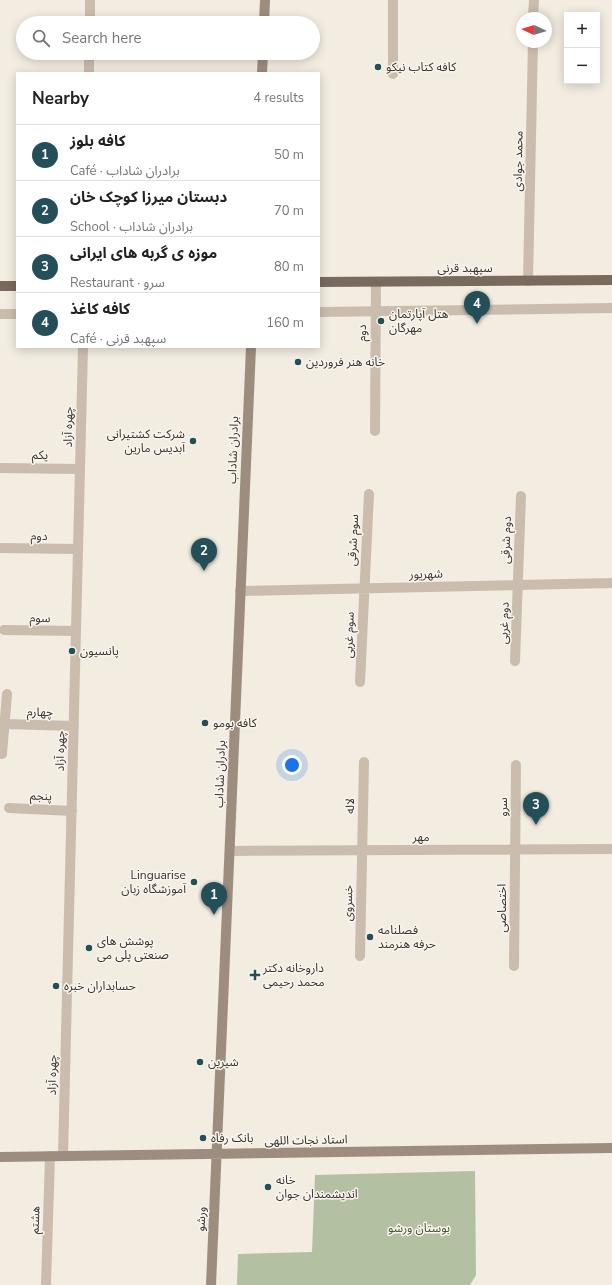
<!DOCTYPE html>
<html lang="en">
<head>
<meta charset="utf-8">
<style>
  body { margin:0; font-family:"Nunito Sans","Noto Sans Arabic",sans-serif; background:#f6f6f6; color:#222 }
  .controls { position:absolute; right:12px; top:12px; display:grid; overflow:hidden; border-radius:0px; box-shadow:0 2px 10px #0003 }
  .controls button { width:36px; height:36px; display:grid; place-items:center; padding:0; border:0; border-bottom:1px solid #e0e0e0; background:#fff; color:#222; font:20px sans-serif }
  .compass { position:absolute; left:516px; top:12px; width:36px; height:36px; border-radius:50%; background:#fff; box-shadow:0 2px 10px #0003; rotate:274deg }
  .you { position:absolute; left:292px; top:765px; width:14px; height:14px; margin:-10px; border:3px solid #fff; border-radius:50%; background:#1a73e8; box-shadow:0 0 0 6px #1a73e833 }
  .badge { display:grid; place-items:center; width:26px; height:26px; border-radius:50%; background:#244f58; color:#fff; font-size:13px; font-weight:700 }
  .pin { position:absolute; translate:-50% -33px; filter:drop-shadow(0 1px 2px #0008) }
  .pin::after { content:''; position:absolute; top:21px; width:14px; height:12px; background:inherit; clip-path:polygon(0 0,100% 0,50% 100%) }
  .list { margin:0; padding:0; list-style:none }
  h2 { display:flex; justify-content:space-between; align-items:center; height:52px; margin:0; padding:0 16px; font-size:17px }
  h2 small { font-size:13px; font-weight:400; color:#767676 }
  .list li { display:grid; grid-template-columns:26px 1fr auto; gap:12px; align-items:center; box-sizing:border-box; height:56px; padding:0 16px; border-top:1px solid #e0e0e0 }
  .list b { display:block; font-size:15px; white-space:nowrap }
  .list p { margin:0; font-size:13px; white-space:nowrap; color:#767676 }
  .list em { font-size:13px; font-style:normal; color:#767676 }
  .icon { flex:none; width:22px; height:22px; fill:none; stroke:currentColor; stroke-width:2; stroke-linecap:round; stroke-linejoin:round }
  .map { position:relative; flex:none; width:612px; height:1285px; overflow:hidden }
  .search { position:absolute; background:#fff; box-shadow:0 2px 10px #0003; left:16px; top:16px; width:304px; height:44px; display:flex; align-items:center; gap:10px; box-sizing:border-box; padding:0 14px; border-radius:22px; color:#767676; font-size:15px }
  .panel { position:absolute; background:#fff; box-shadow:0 2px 10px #0003; left:16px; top:72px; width:304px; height:276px; border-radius:0px }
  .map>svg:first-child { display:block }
  .green { fill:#b3c0a2 }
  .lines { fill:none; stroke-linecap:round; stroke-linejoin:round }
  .lane { stroke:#cabdae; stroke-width:10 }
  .street { stroke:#cabdae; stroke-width:10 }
  .secondary { stroke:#9d8d7f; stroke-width:10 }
  .primary { stroke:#796a5e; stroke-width:10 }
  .poi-dot { fill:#244f58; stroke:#f9f5ee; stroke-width:1.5 }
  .labels { text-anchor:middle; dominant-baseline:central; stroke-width:3; stroke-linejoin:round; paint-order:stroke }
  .poi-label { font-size:12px; fill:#39312c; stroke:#f9f5ee; text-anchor:start }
  .street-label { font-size:12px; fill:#39312c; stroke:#f9f5ee }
  .park-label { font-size:12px; fill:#455531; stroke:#f9f5ee }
</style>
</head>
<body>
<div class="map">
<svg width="612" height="1285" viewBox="0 0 612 1285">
  <rect width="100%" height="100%" fill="#f2ece1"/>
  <path class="green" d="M475 1171 476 1275 470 1285H237L238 1254 312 1252 315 1175Z"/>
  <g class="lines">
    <path class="lane" d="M319 312 612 308
      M0 314H17"/>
    <path class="street" d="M533 18 534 0
      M90 23V0
      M89 73V53
      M393 74V0
      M528 281 533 42
      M375 431 376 282
      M0 468 80 469
      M0 548 78 549
      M240 591 612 583
      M4 630 76 631
      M515 661 521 496
      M360 682 369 494
      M5 724 74 726
      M2 754 7 694
      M9 808 72 811
      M230 851 612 849
      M360 956 364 762
      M514 966 516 765
      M63 1156 83 347
      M46 1285 50 1156"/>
    <path class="secondary" d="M264 23 265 0
      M262 73 263 53
      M0 1157 612 1148
      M211 1285 251 347"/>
    <path class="primary" d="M319 282 612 280
      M0 286H17"/>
  </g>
  <g class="poi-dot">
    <circle cx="378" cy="67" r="4"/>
    <circle cx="381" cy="321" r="4"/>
    <circle cx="298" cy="362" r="4"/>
    <circle cx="193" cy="441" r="4"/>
    <circle cx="72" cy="651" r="4"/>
    <circle cx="205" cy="723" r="4"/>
    <circle cx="194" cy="882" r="4"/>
    <circle cx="370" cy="937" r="4"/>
    <circle cx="89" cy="948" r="4"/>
    <path d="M253 969h4v4h4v4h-4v4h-4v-4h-4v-4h4z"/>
    <circle cx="56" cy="986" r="4"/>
    <circle cx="200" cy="1062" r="4"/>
    <circle cx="203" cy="1138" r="4"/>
    <circle cx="268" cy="1187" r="4"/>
  </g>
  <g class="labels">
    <g class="poi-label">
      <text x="386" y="67">کافه کتاب نیکو</text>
      <text x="389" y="314">هتل آپارتمان<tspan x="389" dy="14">مهرگان</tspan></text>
      <text x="306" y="362">خانه هنر فروردین</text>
      <text x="185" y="434" text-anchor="end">شرکت کشتیرانی<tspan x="185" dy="14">آبدیس مارین</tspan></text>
      <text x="80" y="651">پانسیون</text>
      <text x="213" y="723">کافه بومو</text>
      <text x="186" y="875" text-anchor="end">Linguarise<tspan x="186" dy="14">آموزشگاه زبان</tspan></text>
      <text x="378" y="930">فصلنامه<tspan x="378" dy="14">حرفه هنرمند</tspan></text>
      <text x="97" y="941">پوشش های<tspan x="97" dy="14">صنعتی پلی می</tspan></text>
      <text x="263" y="968">داروخانه دکتر<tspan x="263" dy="14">محمد رحیمی</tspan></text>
      <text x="64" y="986">حسابداران خبره</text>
      <text x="208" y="1062">شیرین</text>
      <text x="211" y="1138">بانک رفاه</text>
      <text x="276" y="1180">خانه<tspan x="276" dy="14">اندیشمندان جوان</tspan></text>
    </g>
    <g class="street-label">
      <text transform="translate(518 161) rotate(-89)">محمد جوادی</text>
      <text x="465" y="268">سپهبد قرنی</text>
      <text transform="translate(362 333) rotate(-90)">دوم</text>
      <text transform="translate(68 427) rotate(-89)">چهره آزاد</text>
      <text transform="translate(233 450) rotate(-88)">برادران شاداب</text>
      <text transform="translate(40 455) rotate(1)">یکم</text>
      <text transform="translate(39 536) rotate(1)">دوم</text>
      <text transform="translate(353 540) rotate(-87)">سوم شرقی</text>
      <text transform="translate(506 540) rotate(-88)">دوم شرقی</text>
      <text transform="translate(426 574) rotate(-1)">شهریور</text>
      <text transform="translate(40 618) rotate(1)">سوم</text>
      <text transform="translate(504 623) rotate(-88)">دوم غربی</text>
      <text transform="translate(349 635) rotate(-88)">سوم غربی</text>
      <text transform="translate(40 712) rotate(1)">چهارم</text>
      <text transform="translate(60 751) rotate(-89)">چهره آزاد</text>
      <text transform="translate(220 774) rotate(-88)">برادران شاداب</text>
      <text transform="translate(41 796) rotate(2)">پنجم</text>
      <text transform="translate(350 806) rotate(-89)">لاله</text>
      <text transform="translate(503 807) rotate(-90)">سرو</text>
      <text x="421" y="837">مهر</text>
      <text transform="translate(348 903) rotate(-89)">خسروی</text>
      <text transform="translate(502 908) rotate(-90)">اختصاصی</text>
      <text transform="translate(52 1075) rotate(-89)">چهره آزاد</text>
      <text transform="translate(306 1140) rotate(-1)">استاد نجات اللهی</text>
      <text transform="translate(201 1219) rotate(-87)">ورشو</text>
      <text transform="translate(35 1220) rotate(-88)">هشتم</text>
    </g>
    <g class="park-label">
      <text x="419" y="1228">بوستان ورشو</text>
    </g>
  </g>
</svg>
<div class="controls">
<button>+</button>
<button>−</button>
</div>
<svg class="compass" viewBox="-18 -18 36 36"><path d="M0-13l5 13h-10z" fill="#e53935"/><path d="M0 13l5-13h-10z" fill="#767676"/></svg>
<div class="you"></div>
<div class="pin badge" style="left:214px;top:915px">1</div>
<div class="pin badge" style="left:204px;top:571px">2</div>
<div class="pin badge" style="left:536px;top:825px">3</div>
<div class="pin badge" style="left:477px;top:324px">4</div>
<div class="search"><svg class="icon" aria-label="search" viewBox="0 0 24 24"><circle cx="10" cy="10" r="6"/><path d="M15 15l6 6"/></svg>Search here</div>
<section class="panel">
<h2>Nearby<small>4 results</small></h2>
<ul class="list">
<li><span class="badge">1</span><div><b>کافه بلوز</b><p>Café · برادران شاداب</p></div><em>50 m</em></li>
<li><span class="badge">2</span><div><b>دبستان میرزا کوچک خان</b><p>School · برادران شاداب</p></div><em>70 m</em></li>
<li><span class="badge">3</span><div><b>موزه ی گربه های ایرانی</b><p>Restaurant · سرو</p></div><em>80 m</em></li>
<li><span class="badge">4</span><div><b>کافه کاغذ</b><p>Café · سپهبد قرنی</p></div><em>160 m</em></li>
</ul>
</section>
</div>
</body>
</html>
